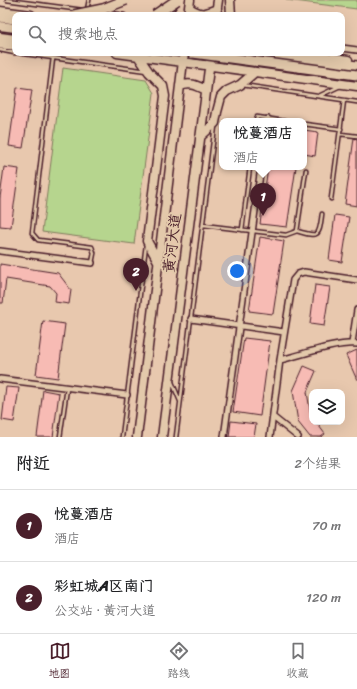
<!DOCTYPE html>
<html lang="zh">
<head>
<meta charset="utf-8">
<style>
  body { margin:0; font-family:Sriracha,"LXGW WenKai TC",sans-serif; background:#f2f2f2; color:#202124 }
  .controls { position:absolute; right:12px; bottom:12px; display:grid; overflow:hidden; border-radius:8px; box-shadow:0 4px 16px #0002 }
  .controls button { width:36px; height:36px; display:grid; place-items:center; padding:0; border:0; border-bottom:1px solid #e0e0e0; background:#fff; color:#202124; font:20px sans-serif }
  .you { position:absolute; left:237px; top:271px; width:14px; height:14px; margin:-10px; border:3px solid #fff; border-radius:50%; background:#1a73e8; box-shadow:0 0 0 6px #1a73e833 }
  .badge { display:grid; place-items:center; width:26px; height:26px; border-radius:50%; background:#4a1f2b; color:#fff; font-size:13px; font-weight:700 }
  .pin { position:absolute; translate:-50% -33px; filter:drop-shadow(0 1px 2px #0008) }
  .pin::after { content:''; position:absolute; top:21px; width:14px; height:12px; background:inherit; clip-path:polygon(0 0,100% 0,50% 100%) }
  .popup { position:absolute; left:219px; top:118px; width:88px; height:52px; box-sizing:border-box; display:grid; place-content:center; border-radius:8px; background:#fff; filter:drop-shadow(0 1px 3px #0005); font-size:13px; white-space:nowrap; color:#757577 }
  .popup b { font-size:15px; color:#202124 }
  .popup::after { content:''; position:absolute; left:50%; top:100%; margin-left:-8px; border:8px solid transparent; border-top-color:#fff }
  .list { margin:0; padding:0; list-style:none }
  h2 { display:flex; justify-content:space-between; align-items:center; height:52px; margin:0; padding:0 16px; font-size:17px }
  h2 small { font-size:13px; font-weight:400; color:#757577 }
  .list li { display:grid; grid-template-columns:26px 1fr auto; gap:12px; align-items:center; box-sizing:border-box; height:72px; padding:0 16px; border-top:1px solid #e0e0e0 }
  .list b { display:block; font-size:15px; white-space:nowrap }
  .list p { margin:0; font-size:13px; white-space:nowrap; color:#757577 }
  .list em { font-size:13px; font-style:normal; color:#757577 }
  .icon { flex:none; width:22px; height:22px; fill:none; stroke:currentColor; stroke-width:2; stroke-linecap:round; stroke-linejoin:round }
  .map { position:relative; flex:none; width:357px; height:437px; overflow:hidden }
  .search { position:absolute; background:#fff; box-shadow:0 4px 16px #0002; left:12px; right:12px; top:12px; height:44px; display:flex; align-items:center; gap:10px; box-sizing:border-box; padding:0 14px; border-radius:8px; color:#757577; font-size:15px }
  .sheet { height:196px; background:#fff }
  nav { display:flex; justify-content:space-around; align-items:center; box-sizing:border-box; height:56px; border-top:1px solid #e0e0e0; background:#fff; font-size:11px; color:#757577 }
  nav a { display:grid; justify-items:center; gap:2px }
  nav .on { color:#4a1f2b }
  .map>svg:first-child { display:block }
  .green { fill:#b6d58e; stroke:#807a5c }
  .building { fill:#f7bbb4; stroke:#4a1f2b }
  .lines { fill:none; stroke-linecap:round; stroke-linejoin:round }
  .service-casing { stroke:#4a1f2b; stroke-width:5.5 }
  .minor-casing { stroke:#4a1f2b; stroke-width:8 }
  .primary-casing { stroke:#4a1f2b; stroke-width:11 }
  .trunk-casing { stroke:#4a1f2b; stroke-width:11 }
  .motorway-casing { stroke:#4a1f2b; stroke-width:12 }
  .service { stroke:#e3c9ab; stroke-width:2.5 }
  .minor { stroke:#e3c9ab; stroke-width:5 }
  .primary { stroke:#e3c9ab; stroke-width:8 }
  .trunk { stroke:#e3c9ab; stroke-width:8 }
  .motorway { stroke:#e3c9ab; stroke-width:9 }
  .motorway-bridge-casing { stroke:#4a1f2b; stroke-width:12; stroke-linecap:butt }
  .motorway-bridge { stroke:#e3c9ab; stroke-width:9 }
  .labels { text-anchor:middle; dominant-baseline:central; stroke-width:4; stroke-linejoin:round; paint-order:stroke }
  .street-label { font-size:15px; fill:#4a1f2b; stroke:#e3c9ab }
</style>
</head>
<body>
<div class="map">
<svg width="357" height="437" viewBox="0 0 357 437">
  <rect width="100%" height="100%" fill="#e8c8ae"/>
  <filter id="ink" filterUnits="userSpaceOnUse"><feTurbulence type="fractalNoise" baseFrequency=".025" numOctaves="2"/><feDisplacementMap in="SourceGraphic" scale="8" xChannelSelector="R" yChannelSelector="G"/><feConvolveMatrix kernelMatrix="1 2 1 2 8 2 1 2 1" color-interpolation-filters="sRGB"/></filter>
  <g filter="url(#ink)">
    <path class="green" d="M286 0H357V9Z
      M63 68 146 80 154 93 134 244 42 232Z"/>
    <path class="building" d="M17 88 32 90 23 148 9 146Z
      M304 130 318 132 315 156 304 154Z
      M354 138 357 139V206L345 204Z
      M4 167 19 169 11 227 0 226V198Z
      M268 167H296L287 227 260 224Z
      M335 215 349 217 342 262 329 260Z
      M260 237 284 241 273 314 249 311Z
      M0 264 58 273 71 290 69 304 55 302 56 293 50 286 6 279 3 303H0Z
      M315 285 330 287 324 326 310 324Z
      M43 321 65 324 58 378 36 375Z
      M244 338 270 341 260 416 233 412Z
      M357 350V380L346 355Z
      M304 366 316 371 307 392 312 422H316L325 434 321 437H310L298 422 293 391Z
      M6 387 19 388 14 422 2 420Z
      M43 390 59 393 53 437H37Z
      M231 421 256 424 254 437H229Z"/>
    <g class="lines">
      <g class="service-casing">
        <path id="service" d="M7 0 82 10
          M87 10 89 0
          M103 12 124 15
          M0 50 15 53
          M18 53 147 71
          M53 58 32 233 38 240 92 247 94 253 92 263
          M242 85 357 102
          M319 96 340 86
          M256 121 257 117 284 121
          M304 124 341 129
          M340 134 357 136
          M331 199 344 100
          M203 225 286 235 297 231 306 170
          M242 230 250 167
          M297 231C320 238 319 236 322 214
          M172 382 180 401
          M60 437 67 388
          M122 437 146 245
          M176 437 215 126"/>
      </g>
      <g class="minor-casing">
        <path id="minor" d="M342 48 357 50
          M268 121V119
          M0 251 92 263
          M191 319 284 332
          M352 343 357 310
          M280 360C301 355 337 342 357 344
          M0 379 127 395
          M273 417 298 437
          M224 437 261 167
          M270 437 280 360 293 280 298 274 304 272 357 280"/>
      </g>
      <g class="primary-casing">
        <path id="primary" d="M230 0 231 15
          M189 8C202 16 204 14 217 9
          M0 11 31 15
          M216 14 218 0
          M165 15 173 4
          M188 15 190 0
          M0 37 15 39
          M117 53 357 86
          M300 53 348 60
          M138 56 149 72 163 86 165 96 147 241 158 261
          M180 86C190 82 196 85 206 90
          M200 137 215 123 217 112 221 97 227 91 240 85 255 72
          M137 437 184 53
          M162 437 211 53"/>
      </g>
      <g class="trunk-casing">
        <path id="trunk" d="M0 26 15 28"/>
      </g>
      <g class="motorway-casing">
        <path id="motorway" d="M0 17 15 19
          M0 44 15 45
          M262 53 357 66"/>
      </g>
      <use href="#service" class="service"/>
      <use href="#minor" class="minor"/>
      <use href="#primary" class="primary"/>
      <use href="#trunk" class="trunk"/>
      <use href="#motorway" class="motorway"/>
      <g class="motorway-bridge-casing">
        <path id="motorway-bridge" d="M74 15 103 9 126 0
          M155 15 177 0
          M193 53 357 75"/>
      </g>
      <use href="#motorway-bridge" class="motorway-bridge"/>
    </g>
  </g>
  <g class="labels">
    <g class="street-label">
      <text transform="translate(172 243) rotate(-83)">黄河大道</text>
    </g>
  </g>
</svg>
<div class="controls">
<button><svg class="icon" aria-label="layers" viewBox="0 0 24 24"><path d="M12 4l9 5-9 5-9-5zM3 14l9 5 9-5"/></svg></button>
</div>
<div class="you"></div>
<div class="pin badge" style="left:263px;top:216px">1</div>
<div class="popup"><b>悦蔓酒店</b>酒店</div>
<div class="pin badge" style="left:136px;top:291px">2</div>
<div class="search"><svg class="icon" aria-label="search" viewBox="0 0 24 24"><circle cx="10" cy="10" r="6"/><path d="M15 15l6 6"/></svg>搜索地点</div>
</div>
<section class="sheet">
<h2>附近<small>2个结果</small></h2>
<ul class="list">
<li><span class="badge">1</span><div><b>悦蔓酒店</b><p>酒店</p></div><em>70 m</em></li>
<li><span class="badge">2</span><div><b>彩虹城A区南门</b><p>公交站 · 黄河大道</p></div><em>120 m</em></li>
</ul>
</section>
<nav>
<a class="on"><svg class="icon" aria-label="map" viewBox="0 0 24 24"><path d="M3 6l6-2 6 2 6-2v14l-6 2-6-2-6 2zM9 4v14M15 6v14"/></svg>地图</a>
<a><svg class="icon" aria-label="directions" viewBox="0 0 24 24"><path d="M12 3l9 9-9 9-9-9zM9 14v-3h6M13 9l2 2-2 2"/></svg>路线</a>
<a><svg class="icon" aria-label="saved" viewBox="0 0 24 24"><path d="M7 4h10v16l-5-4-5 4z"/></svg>收藏</a>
</nav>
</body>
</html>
